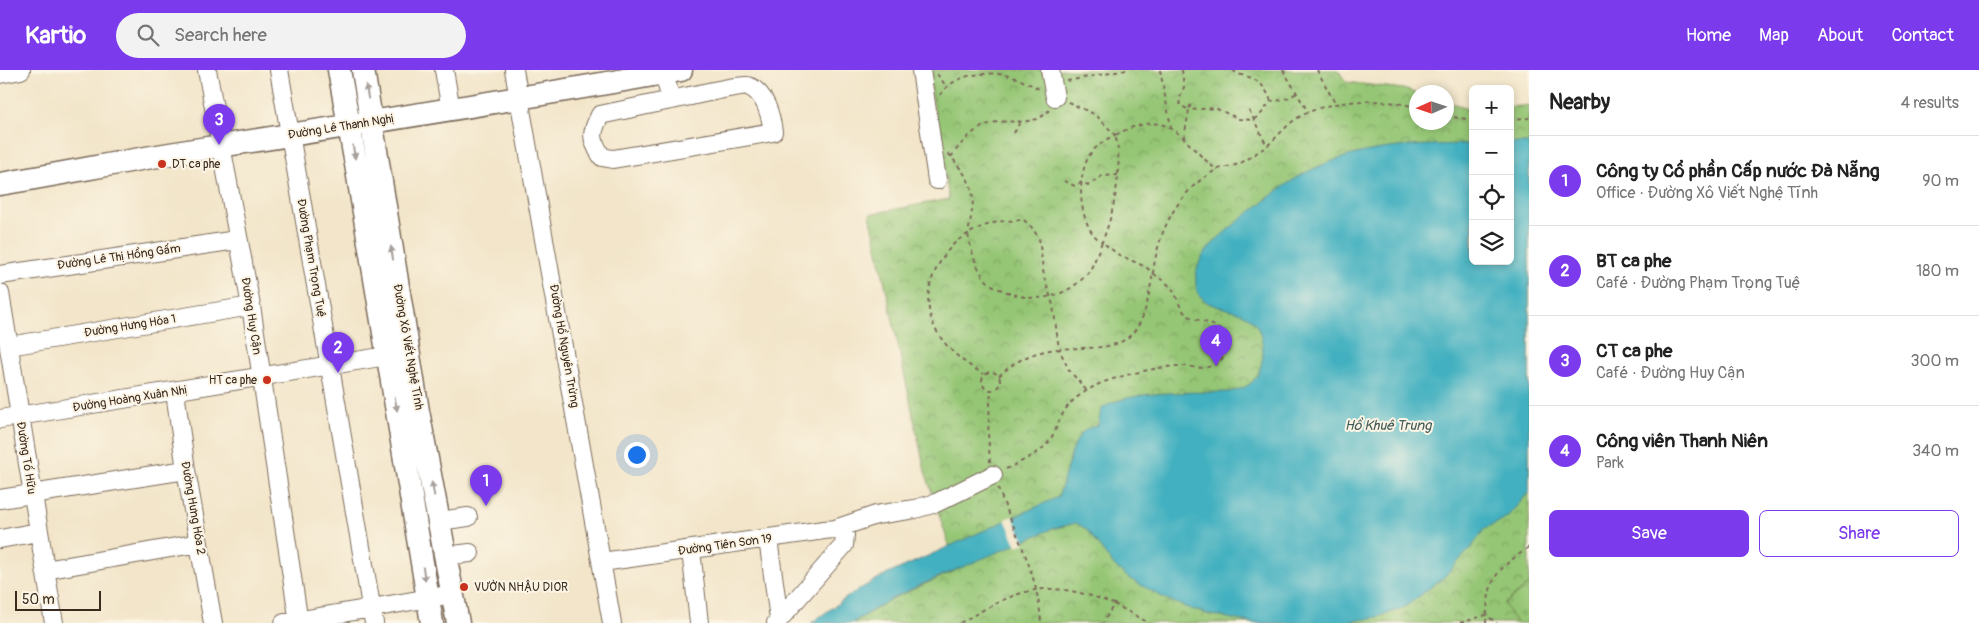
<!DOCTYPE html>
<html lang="en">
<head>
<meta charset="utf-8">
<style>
  body { margin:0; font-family:Pangolin,sans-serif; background:#f2f2f2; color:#222 }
  .controls { position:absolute; right:15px; top:15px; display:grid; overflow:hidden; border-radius:8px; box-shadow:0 2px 8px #0003 }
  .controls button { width:45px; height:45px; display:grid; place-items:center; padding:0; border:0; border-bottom:1px solid #e0e0e0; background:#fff; color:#222; font:25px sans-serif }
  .compass { position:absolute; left:1409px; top:15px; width:45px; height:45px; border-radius:50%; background:#fff; box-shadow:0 2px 8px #0003; rotate:267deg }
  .scale { position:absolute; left:15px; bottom:12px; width:86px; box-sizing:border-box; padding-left:5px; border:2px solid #3b2a1e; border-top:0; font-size:14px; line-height:18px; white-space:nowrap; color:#3b2a1e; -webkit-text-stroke:4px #fcf5e5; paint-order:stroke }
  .you { position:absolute; left:636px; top:384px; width:18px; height:18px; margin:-12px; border:4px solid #fff; border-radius:50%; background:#1a73e8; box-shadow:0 0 0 8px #1a73e833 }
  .badge { display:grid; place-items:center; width:32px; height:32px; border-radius:50%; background:#7c3aed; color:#fff; font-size:16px; font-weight:700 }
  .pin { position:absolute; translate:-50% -41px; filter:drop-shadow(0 1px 2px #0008) }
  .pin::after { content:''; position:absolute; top:26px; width:18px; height:15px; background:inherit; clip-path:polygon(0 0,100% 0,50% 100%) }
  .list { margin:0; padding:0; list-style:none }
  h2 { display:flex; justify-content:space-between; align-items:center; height:65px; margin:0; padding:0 20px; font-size:21px }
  h2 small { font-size:16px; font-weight:400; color:#767676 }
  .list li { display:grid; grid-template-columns:32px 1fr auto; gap:15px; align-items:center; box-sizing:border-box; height:90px; padding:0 20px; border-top:1px solid #e0e0e0 }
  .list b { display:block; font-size:19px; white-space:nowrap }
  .list p { margin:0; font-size:16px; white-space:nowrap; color:#767676 }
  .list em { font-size:16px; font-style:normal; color:#767676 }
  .actions { display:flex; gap:10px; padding:15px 20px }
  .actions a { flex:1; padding:11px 0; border:1px solid #7c3aed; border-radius:8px; text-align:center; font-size:18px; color:#7c3aed }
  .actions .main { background:#7c3aed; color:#fff }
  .icon { flex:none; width:28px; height:28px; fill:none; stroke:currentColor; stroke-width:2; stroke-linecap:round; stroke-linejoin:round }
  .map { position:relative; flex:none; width:1529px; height:553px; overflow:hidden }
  header { display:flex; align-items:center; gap:30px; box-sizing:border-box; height:70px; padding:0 25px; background:#7c3aed; color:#fff }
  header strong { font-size:24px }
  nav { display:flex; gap:28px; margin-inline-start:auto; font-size:18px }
  .search { width:350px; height:45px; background:#f2f2f2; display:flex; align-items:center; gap:12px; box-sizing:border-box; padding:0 18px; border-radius:28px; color:#767676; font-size:19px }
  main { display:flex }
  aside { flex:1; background:#fff }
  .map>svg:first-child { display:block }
  .grass { fill:url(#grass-tufts); stroke:#68784a }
  .park { fill:url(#park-crowns); stroke:#68784a }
  .water { fill:#43b0c0; stroke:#3f6d6f }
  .pier { fill:#f2e5c9 }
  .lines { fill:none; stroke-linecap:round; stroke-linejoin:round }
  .minor-casing { stroke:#7b6b5a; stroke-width:20 }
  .major-casing { stroke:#7b6b5a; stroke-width:25 }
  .path { stroke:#7b6b5a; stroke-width:2; stroke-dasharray:4 4; stroke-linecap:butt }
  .minor { stroke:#fff; stroke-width:18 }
  .major { stroke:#fff; stroke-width:22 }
  .oneway { fill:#a79f9a }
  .poi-dot { fill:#c8321e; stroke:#fcf5e5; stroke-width:2 }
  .labels { text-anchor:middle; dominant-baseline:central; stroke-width:4; stroke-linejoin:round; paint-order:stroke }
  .street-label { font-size:12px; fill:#3b2a1e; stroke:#fcf5e5 }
  .poi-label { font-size:12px; fill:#3b2a1e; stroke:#fcf5e5; text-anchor:start }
  .water-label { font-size:14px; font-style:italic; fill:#3e5957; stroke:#fcf5e5 }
</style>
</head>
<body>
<header>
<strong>Kartio</strong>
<div class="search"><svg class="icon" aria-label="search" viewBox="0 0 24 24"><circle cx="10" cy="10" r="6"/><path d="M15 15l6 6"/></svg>Search here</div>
<nav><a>Home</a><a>Map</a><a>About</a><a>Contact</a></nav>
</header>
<main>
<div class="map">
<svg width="1529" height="553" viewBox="0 0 1529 553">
  <defs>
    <pattern id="grass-tufts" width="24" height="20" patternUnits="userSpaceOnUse" patternTransform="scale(1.25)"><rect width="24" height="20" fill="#95c675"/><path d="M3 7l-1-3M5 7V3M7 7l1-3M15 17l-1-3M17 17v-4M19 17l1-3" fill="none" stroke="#7ba15f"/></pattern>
    <pattern id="park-crowns" width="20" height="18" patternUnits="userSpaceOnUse" patternTransform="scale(1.25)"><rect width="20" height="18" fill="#95c675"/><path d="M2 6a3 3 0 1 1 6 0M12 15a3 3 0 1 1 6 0" fill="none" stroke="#7ba15f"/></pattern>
  </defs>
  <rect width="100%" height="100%" fill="#fcf5e5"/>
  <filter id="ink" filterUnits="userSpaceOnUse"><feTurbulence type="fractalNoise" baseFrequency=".02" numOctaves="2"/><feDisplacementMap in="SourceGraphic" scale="10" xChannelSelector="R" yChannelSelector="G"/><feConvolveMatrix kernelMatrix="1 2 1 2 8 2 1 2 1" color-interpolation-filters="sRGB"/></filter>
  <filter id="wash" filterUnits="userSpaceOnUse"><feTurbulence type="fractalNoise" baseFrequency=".0096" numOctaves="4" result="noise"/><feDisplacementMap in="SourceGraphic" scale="20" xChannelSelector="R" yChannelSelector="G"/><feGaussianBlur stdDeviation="1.12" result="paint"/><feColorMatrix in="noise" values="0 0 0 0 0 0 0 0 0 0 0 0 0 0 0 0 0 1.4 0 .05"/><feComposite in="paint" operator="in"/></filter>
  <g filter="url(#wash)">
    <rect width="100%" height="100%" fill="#f2e5c9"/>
    <path class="grass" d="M1529 514V553H1516L1504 534Z"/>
    <path class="park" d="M928 0H1338L1346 12 1403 19 1416 23V52H1446L1447 32 1473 39V191H1510V37L1529 35V514L1504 534 1516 553H853L891 529 957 500 925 401 870 144 949 129Z"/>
    <path class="water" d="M1510 73H1529V422L1507 447 1497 453 1485 458 1471 478 1444 507 1408 535 1399 540 1373 548 1340 553H1253L1208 544 1185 537 1164 528 1130 509 1115 497 1086 459 1076 453 1052 459 918 516 891 529 852 553H811L853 523 879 508 1058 427C1064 412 1072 370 1084 361 1088 357 1094 357 1098 355L1101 340C1122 319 1197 323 1228 322 1236 321 1246 318 1252 312 1267 298 1266 262 1251 249 1235 234 1200 243 1196 215 1195 206 1197 197 1201 189 1213 169 1233 156 1250 142 1265 131 1280 118 1296 108 1352 75 1410 75 1473 74V191H1510Z"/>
    <path class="pier" d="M1013 446 1025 473 1017 476 1005 449Z"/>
  </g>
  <g filter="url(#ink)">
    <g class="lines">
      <g class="minor-casing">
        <path id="minor" d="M207 0 251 236 299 553
          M279 0 374 553
          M444 0 451 40
          M514 0 612 553
          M921 0 937 110
          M1050 0 1055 27
          M664 3 671 30 600 45C591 64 590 68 602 87L613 89 773 62C771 46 765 22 748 16 741 14 683 28 671 30
          M0 4 21 0
          M0 205 237 170
          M0 223 54 553
          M9 276 251 236
          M175 322 186 400 213 553
          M0 349 399 284
          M0 429 186 400
          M439 451 468 447
          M835 459 876 445 915 439 936 433 993 405
          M0 469 38 462
          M768 469 779 549
          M691 480 699 553
          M445 486 470 483
          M602 492 824 460C833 459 839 458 845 465L844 475 776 553
          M45 500 199 473
          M284 553 453 524"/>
      </g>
      <g class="major-casing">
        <path id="major" d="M339 0 357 100 432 553
          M363 0 418 341 458 553
          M0 114C67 103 134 89 201 79 361 54 521 29 681 0"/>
      </g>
      <path class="path" d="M1160 0 1171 57
        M1182 0 1184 17 1179 30 1180 35 1189 40 1191 33
        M1233 0 1237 4C1255 7 1264 13 1271 31
        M1283 0 1308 42
        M1317 0 1336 35
        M937 4 946 16
        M1067 11 1126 0
        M940 25C948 14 956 10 968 6 998 0 1013 5 1039 19
        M1068 32 1096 45 1115 65C1106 70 1097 75 1091 83 1075 105 1078 158 1102 172 1114 144 1124 94 1115 65 1174 35 1177 69 1217 100
        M1249 40 1267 76
        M1446 46 1473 50
        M1510 49 1529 48
        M1014 63 1020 52
        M1184 68 1189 40 1215 38 1239 49 1253 50 1261 44 1271 31 1284 30 1297 23
        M948 83C977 118 976 121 968 164 954 171 946 182 939 194 911 241 942 282 984 304
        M951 87C961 73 973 59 989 54 1009 47 1034 59 1049 40
        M1064 111 1075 116 1082 112 1088 115 1102 106 1118 105
        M982 311a9 9 0 1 1 18 0a9 9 0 1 1-18 0Z
        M999 306C1017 289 1035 281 1059 279L1053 235 1044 207 1039 168 1032 158 1023 149C1015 152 1010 150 1003 151 990 153 978 158 968 164 971 180 976 199 987 211 992 216 999 219 1007 222 1034 233 1064 229 1085 206 1094 197 1097 183 1102 172L1119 185 1146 197 1153 203C1158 162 1177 121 1216 100 1222 97 1231 97 1238 94 1246 91 1253 85 1261 80 1276 71 1285 54 1301 46 1333 28 1382 28 1416 37
        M990 392 988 363 991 320
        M1006 399C1020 392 1037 385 1048 373 1056 362 1059 347 1068 336 1074 328 1086 321 1095 316 1112 307 1157 297 1176 296 1189 295 1201 301 1214 295 1226 290 1230 274 1222 263 1213 250 1197 253 1186 244 1179 238 1178 228 1173 220 1168 213 1160 209 1153 203 1148 228 1145 263 1118 273 1100 280 1078 277 1059 279L1069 300 1087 321
        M998 418C1015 464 1038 502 1041 553
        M1114 534 1149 553
        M960 553C1021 518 1044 507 1114 534L1103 553
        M1460 553 1486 545 1497 553
        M1486 553C1489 507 1493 503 1529 477"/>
      <use href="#minor" class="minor"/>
      <use href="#major" class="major"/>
    </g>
    <defs><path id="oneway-solid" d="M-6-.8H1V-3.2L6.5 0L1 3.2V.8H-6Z" transform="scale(1.25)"/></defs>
    <g class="oneway">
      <use href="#oneway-solid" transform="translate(367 22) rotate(-100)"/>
      <use href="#oneway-solid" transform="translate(354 82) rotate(80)"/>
      <use href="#oneway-solid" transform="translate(392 183) rotate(-99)"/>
      <use href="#oneway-solid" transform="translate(396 334) rotate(80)"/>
      <use href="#oneway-solid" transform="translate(433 419) rotate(-101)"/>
      <use href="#oneway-solid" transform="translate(424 504) rotate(81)"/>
    </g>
  </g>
  <g class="poi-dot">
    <circle cx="162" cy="94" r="5"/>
    <circle cx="267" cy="310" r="5"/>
    <circle cx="464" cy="517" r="5"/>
  </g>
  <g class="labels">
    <g class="street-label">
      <text transform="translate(341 57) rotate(-9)">Đường Lê Thanh Nghị</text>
      <text transform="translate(119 187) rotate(-8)">Đường Lê Thị Hồng Gấm</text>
      <text transform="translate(311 188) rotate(80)">Đường Phạm Trọng Tuệ</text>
      <text transform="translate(251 246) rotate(81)">Đường Huy Cận</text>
      <text transform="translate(130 256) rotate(-9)">Đường Hưng Hóa 1</text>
      <text transform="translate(564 276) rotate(80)">Đường Hồ Nguyên Trừng</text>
      <text transform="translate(408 277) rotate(80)">Đường Xô Viết Nghệ Tĩnh</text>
      <text transform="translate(130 329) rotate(-9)">Đường Hoàng Xuân Nhị</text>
      <text transform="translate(26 388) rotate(81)">Đường Tố Hữu</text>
      <text transform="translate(193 438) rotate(80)">Đường Hưng Hóa 2</text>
      <text transform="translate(725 475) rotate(-8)">Đường Tiên Sơn 19</text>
    </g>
    <g class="poi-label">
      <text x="172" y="94">DT ca phe</text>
      <text x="257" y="310" text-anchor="end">HT ca phe</text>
      <text x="474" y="517">VƯỜN NHẬU DIOR</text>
    </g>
    <g class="water-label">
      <text x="1388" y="355">Hồ Khuê Trung</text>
    </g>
  </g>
</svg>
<div class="controls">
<button>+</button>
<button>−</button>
<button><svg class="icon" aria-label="locate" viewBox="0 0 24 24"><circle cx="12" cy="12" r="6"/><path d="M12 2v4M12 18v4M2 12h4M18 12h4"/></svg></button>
<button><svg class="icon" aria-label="layers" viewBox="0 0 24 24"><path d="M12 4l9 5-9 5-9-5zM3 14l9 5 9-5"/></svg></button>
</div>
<svg class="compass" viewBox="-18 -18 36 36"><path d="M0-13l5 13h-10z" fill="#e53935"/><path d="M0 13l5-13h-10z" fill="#767676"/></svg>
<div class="scale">50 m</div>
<div class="you"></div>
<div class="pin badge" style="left:486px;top:436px">1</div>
<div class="pin badge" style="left:338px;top:303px">2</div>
<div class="pin badge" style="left:219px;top:75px">3</div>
<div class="pin badge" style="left:1216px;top:296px">4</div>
</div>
<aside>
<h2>Nearby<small>4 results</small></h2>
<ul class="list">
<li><span class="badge">1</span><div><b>Công ty Cổ phần Cấp nước Đà Nẵng</b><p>Office · Đường Xô Viết Nghệ Tĩnh</p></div><em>90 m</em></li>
<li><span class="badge">2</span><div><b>BT ca phe</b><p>Café · Đường Phạm Trọng Tuệ</p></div><em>180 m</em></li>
<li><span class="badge">3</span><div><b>CT ca phe</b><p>Café · Đường Huy Cận</p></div><em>300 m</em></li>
<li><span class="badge">4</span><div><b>Công viên Thanh Niên</b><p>Park</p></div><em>340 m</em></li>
</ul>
<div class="actions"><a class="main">Save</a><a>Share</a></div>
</aside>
</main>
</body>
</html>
